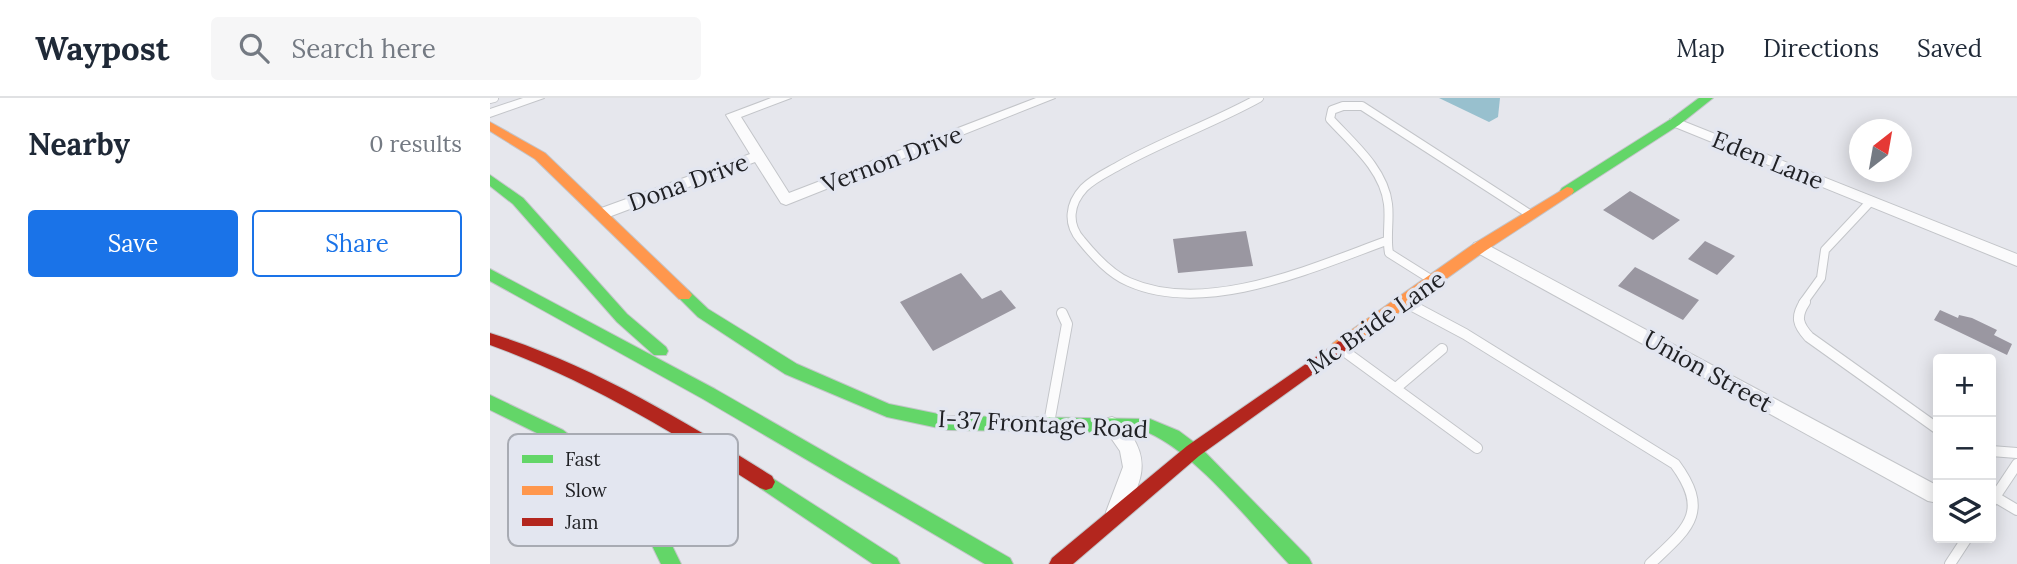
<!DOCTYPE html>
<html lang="en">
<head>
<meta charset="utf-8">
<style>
  body { margin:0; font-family:Lora,serif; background:#f6f6f7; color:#1f2937 }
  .controls { position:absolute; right:21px; bottom:21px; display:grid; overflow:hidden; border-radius:7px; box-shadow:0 4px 18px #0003 }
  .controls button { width:63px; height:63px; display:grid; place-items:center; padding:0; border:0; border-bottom:2px solid #e0e1e3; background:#fff; color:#1f2937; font:35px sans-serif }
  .compass { position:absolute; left:1359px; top:21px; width:63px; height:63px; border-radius:50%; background:#fff; box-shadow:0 4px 18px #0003; rotate:31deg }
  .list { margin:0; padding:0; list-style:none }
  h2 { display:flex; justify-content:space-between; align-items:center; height:91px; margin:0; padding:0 28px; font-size:30px }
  h2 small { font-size:23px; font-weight:400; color:#747a83 }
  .actions { display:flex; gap:14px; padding:21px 28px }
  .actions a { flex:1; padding:16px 0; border:2px solid #1a73e8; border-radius:7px; text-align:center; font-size:24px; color:#1a73e8 }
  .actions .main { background:#1a73e8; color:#fff }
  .icon { flex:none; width:38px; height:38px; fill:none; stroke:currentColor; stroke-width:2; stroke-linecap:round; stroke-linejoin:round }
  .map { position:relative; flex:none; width:1527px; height:466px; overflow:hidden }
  header { display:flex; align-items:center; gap:42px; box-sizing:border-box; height:98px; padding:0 35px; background:#fff; border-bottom:2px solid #e0e1e3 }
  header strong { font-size:33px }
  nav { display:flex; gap:38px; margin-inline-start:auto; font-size:24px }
  .search { width:490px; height:63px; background:#f6f6f7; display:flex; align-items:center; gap:18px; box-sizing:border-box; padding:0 24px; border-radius:7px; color:#747a83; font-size:26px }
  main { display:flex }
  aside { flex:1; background:#fff }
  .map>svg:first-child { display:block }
  .water { fill:#98c0ce }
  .building { fill:#9a97a1 }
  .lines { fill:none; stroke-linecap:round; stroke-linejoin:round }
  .lane-far1-casing { stroke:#c3c5c9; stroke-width:10 }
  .lane-casing { stroke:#c3c5c9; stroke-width:12 }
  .street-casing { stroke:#c3c5c9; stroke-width:2 }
  .fast-casing { stroke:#c3c5c9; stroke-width:2 }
  .slow-casing { stroke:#c3c5c9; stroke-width:2 }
  .jam-casing { stroke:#c3c5c9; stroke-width:2 }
  .lane-far1 { stroke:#fbfbfc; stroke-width:8 }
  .lane { stroke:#fbfbfc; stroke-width:10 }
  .street { fill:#fbfbfc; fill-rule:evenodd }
  .fast { fill:#63d668; fill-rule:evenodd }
  .slow { fill:#ff974d; fill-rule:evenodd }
  .jam { fill:#b3261e; fill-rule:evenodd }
  .labels { text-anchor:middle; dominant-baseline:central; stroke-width:7; stroke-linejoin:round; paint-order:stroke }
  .street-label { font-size:24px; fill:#1f2024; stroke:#e3e6f0 }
  .key { fill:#e3e6f0; stroke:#a8abb3; stroke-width:2 }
  .key-label { font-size:19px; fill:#1f2024 }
</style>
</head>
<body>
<header>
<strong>Waypost</strong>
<div class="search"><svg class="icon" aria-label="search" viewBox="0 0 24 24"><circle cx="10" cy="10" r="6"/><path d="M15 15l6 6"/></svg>Search here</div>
<nav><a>Map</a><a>Directions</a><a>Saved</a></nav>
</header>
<main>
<aside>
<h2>Nearby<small>0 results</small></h2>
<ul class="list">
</ul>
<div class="actions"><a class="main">Save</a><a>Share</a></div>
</aside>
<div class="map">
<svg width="1527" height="466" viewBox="0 0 1527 466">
  <rect width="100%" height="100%" fill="#e6e7ed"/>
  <path class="water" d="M949 0H1010L1008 19 999 24Z"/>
  <path class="building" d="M1140 93 1190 122 1163 142 1113 112Z
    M756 133 763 168 688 175 683 141Z
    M1215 143 1245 158 1227 177 1198 161Z
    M1145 169 1209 202 1193 222 1128 188Z
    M471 175 492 201 511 192 526 210 443 253 410 204Z
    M1450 212 1468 220 1469 217 1482 220 1507 232 1504 237 1522 246 1517 257 1444 222Z"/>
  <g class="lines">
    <g class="lane-far1-casing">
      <path id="lane-far1" d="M769 0C724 25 675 42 630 67 618 74 604 80 594 90 579 106 577 126 591 142 604 158 620 176 639 184 716 218 822 170 896 143
        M0 1 4 0
        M942 182 899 155C896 139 900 122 898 106 894 71 862 45 840 21L842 12 853 8H872L1041 117
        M915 204 918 205
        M1313 205 1331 180 1335 152 1381 103"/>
    </g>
    <g class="lane-casing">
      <path id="lane" d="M915 204 975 236 1185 366C1221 415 1197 431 1160 466
        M1315 204C1305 219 1308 227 1319 239L1448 331
        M850 250 987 350
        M906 290 952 251
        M559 325 577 226 572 215
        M1501 353 1527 355
        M1505 399 1527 412
        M1501 405 1527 366
        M1460 466 1477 440"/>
    </g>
    <g class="street-casing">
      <path id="street" d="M33 0H54L0 19V11Z
        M281 0H301L251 19 299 95 546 0H565L296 107 291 105 265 64 116 120H106L103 116 106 112 260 56 236 17Z
        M1185 20 1527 156V168L1180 27V21Z
        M990 143 1448 388V405L1438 403 984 153 982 149 984 145Z
        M622 319C631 322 636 330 642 338 662 369 647 390 633 421L626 423 619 421 616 414 633 369 630 353 612 327 615 321Z"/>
    </g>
    <g class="fast-casing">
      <path id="fast" d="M1209 0H1223L1189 27 1082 96H1072L1070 93 1072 90 1181 21Z
        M0 77 33 100 137 216 176 249 178 253 176 257H164L127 224 23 106 0 88Z
        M0 171 225 291 520 460 523 466H495L213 301 0 183Z
        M194 191 199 193 218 211 307 266 399 306 458 318 660 321 689 333 709 348 819 460 822 466H799C761 426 708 357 659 335L458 332 397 319 295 276 208 219 186 197Z
        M0 297 73 332 116 366 169 421 191 466H171L155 433 104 376 61 342 0 312Z
        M276 376 407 460 410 466H383L270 390 267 384 270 378Z"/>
    </g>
    <g class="slow-casing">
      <path id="slow" d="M0 24 55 55 199 193 202 197 199 201H189L45 61 0 33Z
        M1077 89 1082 90 1084 93 1082 96 995 153 855 253H843L841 249 843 245 985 145Z"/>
    </g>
    <g class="jam-casing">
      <path id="jam" d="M0 235C102 267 193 322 282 378L285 384 282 390 276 392 270 390C183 334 97 282 0 247Z
        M849 243 855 245 857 249 855 253 709 358 583 466H559L562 460 697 348Z"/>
    </g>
    <use href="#lane-far1" class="lane-far1"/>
    <use href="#lane" class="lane"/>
    <use href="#street" class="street"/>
    <use href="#fast" class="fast"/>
    <use href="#slow" class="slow"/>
    <use href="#jam" class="jam"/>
  </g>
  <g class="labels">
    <g class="street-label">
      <text transform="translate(402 61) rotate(-21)">Vernon Drive</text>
      <text transform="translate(1278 62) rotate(22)">Eden Lane</text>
      <text transform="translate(198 84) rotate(-20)">Dona Drive</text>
      <text transform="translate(886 224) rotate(-35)">Mc Bride Lane</text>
      <text transform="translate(1218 273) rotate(29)">Union Street</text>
      <text transform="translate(553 326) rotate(3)">I-37 Frontage Road</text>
    </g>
  </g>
  <rect x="18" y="336" width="230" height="112" rx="10" class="key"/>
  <rect x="32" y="357" width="31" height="8" fill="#63d668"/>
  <rect x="32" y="388" width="31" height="9" fill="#ff974d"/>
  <rect x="32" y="420" width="31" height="8" fill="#b3261e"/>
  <g class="key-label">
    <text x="75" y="368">Fast</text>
    <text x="75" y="399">Slow</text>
    <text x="75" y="431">Jam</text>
  </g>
</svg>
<div class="controls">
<button>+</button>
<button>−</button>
<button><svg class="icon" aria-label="layers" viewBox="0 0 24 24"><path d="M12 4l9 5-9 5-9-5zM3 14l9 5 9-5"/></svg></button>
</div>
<svg class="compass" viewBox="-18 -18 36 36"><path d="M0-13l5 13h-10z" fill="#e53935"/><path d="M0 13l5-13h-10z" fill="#747a83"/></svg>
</div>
</main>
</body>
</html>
